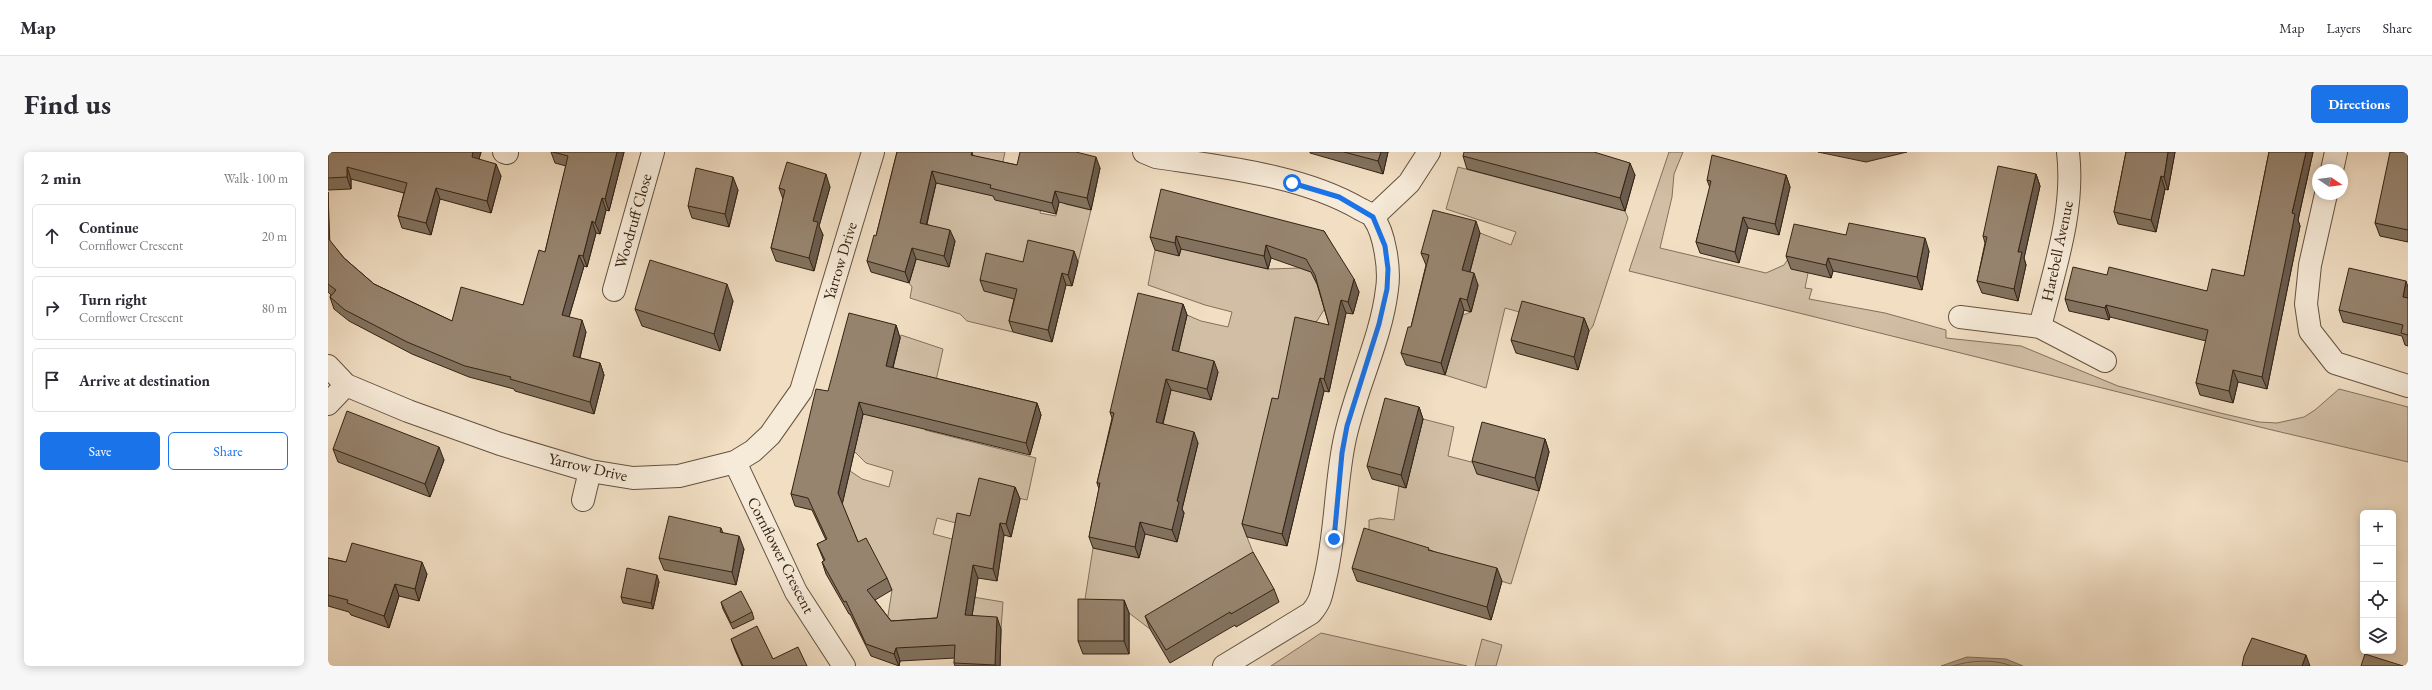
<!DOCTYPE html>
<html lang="en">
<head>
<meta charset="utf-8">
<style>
  body { margin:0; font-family:"EB Garamond",serif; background:#f7f7f7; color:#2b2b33 }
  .controls { position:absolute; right:12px; bottom:12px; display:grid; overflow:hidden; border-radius:6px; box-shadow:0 2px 10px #0003 }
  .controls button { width:36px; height:36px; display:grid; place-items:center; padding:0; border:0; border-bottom:1px solid #e1e1e2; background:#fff; color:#2b2b33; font:20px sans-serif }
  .compass { position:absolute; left:1984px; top:12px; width:36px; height:36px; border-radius:50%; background:#fff; box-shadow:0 2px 10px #0003; rotate:103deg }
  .stop { position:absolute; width:12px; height:12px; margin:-9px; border:3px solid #1a73e8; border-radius:50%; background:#fff }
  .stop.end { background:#1a73e8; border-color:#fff; box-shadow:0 1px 4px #0008 }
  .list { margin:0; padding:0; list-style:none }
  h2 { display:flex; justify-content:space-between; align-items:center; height:52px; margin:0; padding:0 16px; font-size:17px }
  h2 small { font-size:13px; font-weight:400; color:#7c7c81 }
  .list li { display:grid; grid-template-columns:26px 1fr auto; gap:12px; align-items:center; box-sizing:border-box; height:64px; margin:0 8px 8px; padding:0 8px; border:1px solid #e1e1e2; border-radius:6px }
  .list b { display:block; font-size:15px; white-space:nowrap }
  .list p { margin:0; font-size:13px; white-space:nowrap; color:#7c7c81 }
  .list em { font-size:13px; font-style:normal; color:#7c7c81 }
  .actions { display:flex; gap:8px; padding:12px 16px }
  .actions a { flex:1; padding:9px 0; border:1px solid #1a73e8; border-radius:6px; text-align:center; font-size:14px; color:#1a73e8 }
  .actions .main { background:#1a73e8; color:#fff }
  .icon { flex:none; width:22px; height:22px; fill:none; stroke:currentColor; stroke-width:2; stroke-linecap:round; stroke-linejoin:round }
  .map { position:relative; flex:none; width:2080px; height:514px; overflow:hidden; border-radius:6px }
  header { display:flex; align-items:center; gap:24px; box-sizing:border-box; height:56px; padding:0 20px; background:#fff; border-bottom:1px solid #e1e1e2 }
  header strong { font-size:19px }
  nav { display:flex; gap:22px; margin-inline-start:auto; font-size:14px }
  .intro { display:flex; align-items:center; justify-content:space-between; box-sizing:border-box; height:96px; padding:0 24px }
  h1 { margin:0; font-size:28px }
  .button { padding:10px 18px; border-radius:6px; background:#1a73e8; color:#fff; font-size:14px; font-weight:700 }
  main { display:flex; gap:24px; padding:0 24px }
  aside { flex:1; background:#fff; border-radius:6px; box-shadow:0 2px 10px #0003 }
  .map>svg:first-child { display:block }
  .green { fill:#d1bea5; stroke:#83705c }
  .water { fill:#b19e87; stroke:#7f6d59 }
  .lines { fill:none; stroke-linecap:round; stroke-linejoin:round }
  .shore { stroke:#73604d; stroke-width:1 }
  .street-casing { stroke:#64523f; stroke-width:24 }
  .street { stroke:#f6ead8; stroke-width:22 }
  .wall { fill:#82725f; stroke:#352313 }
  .shaded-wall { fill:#6a5c4e; stroke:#352313 }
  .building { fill:#97846f; stroke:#352313 }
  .route { stroke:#1a73e8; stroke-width:5 }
  .labels { text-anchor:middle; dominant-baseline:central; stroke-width:3.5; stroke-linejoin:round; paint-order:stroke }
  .street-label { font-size:16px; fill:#352313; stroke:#f6ead8 }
</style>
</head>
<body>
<header>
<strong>Map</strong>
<nav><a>Map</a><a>Layers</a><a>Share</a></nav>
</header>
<div class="intro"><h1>Find us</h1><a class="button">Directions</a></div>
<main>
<aside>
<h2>2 min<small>Walk · 100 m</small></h2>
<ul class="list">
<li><svg class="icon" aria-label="ahead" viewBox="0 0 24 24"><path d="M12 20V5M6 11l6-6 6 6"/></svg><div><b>Continue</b><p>Cornflower Crescent</p></div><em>20 m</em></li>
<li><svg class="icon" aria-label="right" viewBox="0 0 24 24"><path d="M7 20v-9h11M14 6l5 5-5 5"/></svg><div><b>Turn right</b><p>Cornflower Crescent</p></div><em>80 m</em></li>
<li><svg class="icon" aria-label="arrive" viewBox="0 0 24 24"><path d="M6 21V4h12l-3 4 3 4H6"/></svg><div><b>Arrive at destination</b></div></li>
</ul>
<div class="actions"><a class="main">Save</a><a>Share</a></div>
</aside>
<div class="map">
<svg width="2080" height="514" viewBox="0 0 2080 514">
  <rect width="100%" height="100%" fill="#f1dec3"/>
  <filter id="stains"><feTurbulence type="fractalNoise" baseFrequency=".005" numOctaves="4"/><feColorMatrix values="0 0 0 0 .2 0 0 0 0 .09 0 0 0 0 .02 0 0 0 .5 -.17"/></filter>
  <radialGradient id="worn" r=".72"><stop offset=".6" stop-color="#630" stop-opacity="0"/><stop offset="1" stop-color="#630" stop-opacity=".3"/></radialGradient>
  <path class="green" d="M619 0H677L667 47 718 35 712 61 728 64 733 38 737 52 763 58 750 110 693 149 685 180 639 169 632 162 582 146 584 135 581 131 589 105 596 109 621 115 597 78 609 28 614 32 641 38Z
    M1341 0H1355L1346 22 1344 45 1332 96 1438 121 1456 113 1462 104 1480 121 1477 136 1484 137 1481 147 1557 161 1618 178V186L1693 194 1790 234 1892 261 1931 270 1949 271 1976 265 1987 258 2011 237 2080 255V310L1944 278 1301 119Z
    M1130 15 1297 59 1300 66 1265 174 1261 179 1177 156 1158 236 1117 223 1135 163 1143 160 1150 134 1140 125 1152 81 1183 93 1188 80 1118 57Z
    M856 83 883 104 940 117 972 116 983 120 991 136 997 156 989 169 972 178 919 385 930 413 822 477 801 461 755 460 765 396 811 406 817 381 849 389 830 355 832 283 843 237 883 248 848 211 859 163 873 169 900 175 904 160 877 153 820 133 827 98 851 103Z
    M573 183 615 197 597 278 708 306 699 348 655 338 647 376 609 366 605 382 632 389 621 441 675 450 673 477 559 470 564 438 511 365 522 319 534 327 561 335 565 319 538 311 526 299 536 259 542 263 567 270 551 223 567 207Z
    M1095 267 1126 275 1120 304 1151 312 1211 339 1183 432 1111 412 1041 389V368L1051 366 1066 368 1071 334 1077 336Z
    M993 481 1139 514H943Z
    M1154 487 1174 493 1168 514H1147Z"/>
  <path class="water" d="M1639 505 1678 507 1695 514H1613Z"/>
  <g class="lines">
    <path class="shore" d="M1625 514C1643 508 1666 507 1684 514"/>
    <g class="street-casing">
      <path id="street" d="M176 0 179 1
        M816 0 828 5C894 15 974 23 1032 57 1036 59 1043 62 1045 65 1057 81 1062 118 1059 137 1053 189 1026 239 1016 291 1007 336 1008 382 997 427 993 442 994 448 983 461L896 514
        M2004 18 2008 0
        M1998 42 1982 113 1978 152 1982 179 2007 211 2080 234
        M1045 65 1081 31 1101 0
        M286 138 325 0
        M1632 165 1712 175 1777 209
        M1712 175C1726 118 1747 59 1740 0
        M0 214 18 233 80 259 172 292 262 319 305 326 351 324 407 310 425 299 442 283 473 239 545 0
        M0 252 18 233
        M407 310 468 440 516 514
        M255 348 262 319"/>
    </g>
    <use href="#street" class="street"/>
  </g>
  <path class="wall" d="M0 0H153L151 7 173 24 163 61 112 47 103 83 74 76 70 64 76 41 23 27V37L0 38Z
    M223 0H296L281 59 278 58 272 82 268 81 259 115 256 114 241 165 258 180 252 206 272 211 276 223 266 262 187 239 186 237 141 225 84 202 21 169 6 157 2 145 3 143 0 140V40L1 88 16 106 46 132 124 169 195 153 217 100 238 14 227 11Z
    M569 0H644L645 4 689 13 772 16 763 58 731 50 728 62 667 48 665 44 608 31 599 72 627 89 621 115 588 107 581 131 543 120 539 109 548 84Z
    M982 0H1060L1055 22 982 1Z
    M1490 0H1579L1538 10Z
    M1798 0H1847L1840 38 1837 37 1828 80 1790 72 1786 60Z
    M1941 0H1985L1970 68 1972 74 1939 237 1910 230 1905 251 1872 243 1868 231 1878 189 1782 165 1781 168 1741 159 1737 147 1779 123 1879 139 1916 124Z
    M2080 0V90L2052 84 2047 71Z
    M1135 4 1307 23 1297 59 1139 17Z
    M1708 22 1712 34 1696 106 1698 113 1690 149 1654 141 1649 129 1657 91 1655 84Z
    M1458 23 1462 35 1451 83 1420 76 1411 111 1372 101 1368 90 1382 36 1379 28Z
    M502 35 491 74 495 83 486 119 448 109 443 96 455 47 451 36Z
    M410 38 401 75 364 66 360 54Z
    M996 79 1031 140 1025 162 1018 161 1001 240 996 239 959 394 919 385 914 372 950 247 1001 173 989 132 983 120 943 106 940 117 853 97 851 104 827 98 822 85Z
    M1152 81 1142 120 1150 133 1143 160 1136 158 1117 223 1078 213 1073 201 1083 175 1098 113 1093 101Z
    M1518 83 1601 99 1594 138 1505 119 1503 126 1463 117 1458 104Z
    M695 110H750L744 134 738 133 724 190 685 180 681 169 686 147 656 139 652 128Z
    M2080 135V194L2077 193 2074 184 2015 170 2011 158Z
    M405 149 392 199 314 174 307 157Z
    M855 152 859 163 850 200 890 220 883 248 843 238 835 272 870 291 854 357 856 361 849 390 817 382 811 406 765 396 761 385 771 337 769 331 784 266 782 260Z
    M1256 166 1261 179 1250 218 1188 201 1183 188Z
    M568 173 572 186 565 216 709 251 713 263 702 303 535 262 514 352 530 390 559 426 564 438 547 448 563 469 609 466 642 364 687 335 692 347 683 385 676 383 669 429 650 426 644 464 673 477 672 514H627L626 511 627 506 572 509 571 514 543 504 522 462H521L498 422 494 410 496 409 489 392 498 388 484 358 467 354 463 342 500 239Z
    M1091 255 1095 267 1078 336 1044 327 1039 314Z
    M1217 287 1221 300 1211 339 1149 322 1144 309Z
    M5 297 116 308 102 345 10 310Z
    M393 376 395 381 416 397 408 433 336 418 331 406Z
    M1102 398 1174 429 1163 468 1029 429 1024 416Z
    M0 406 18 410 99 422 91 449 71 444 61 476 23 463 21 460 0 454Z
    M331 430 325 457 295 451 293 445Z
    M946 437 951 450 908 475 907 473 842 511 822 477 817 464Z
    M796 448 801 461V502H755L750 489Z
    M393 450 424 460 426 467 405 477 395 457Z
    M403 487 445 507 479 514H414L407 498Z"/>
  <path class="shaded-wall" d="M145 0H153L148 17 144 5Z
    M289 0H296L281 59 277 47Z
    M1053 0H1060L1055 22 1050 9Z
    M1840 0H1847L1840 38 1836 25Z
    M1978 0H1985L1970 68 1972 74 1939 237 1934 225 1964 61Z
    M768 5 772 16 763 58 759 46Z
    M1302 11 1307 23 1297 59 1292 46Z
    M168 12 173 24 163 61 159 49Z
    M19 15 23 27V37L19 25Z
    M604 19 608 31 596 82 592 71Z
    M498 22 502 35 491 74 495 83 486 119 481 106 485 69Z
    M1708 22 1712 34 1696 106 1698 113 1690 149 1686 137 1690 100Z
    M1458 23 1462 35 1451 83 1447 72Z
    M1833 24 1837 37 1828 80 1823 68Z
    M405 25 410 38 401 75 397 62Z
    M108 36 112 47 103 83 98 71Z
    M727 39 731 50 728 62 724 51Z
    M0 40 2 95 0 90Z
    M274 46 278 58 272 82 267 71Z
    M1415 65 1420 76 1411 111 1407 100Z
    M264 69 268 81 259 115 255 104Z
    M1148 69 1152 81 1139 130 1134 118Z
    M622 78 627 89 621 115 616 104Z
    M848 84 853 97 851 104 847 91Z
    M1597 86 1601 99 1594 138 1589 125Z
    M938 93 943 106 940 117 936 104Z
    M584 96 588 107 581 131 577 120Z
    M746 99 750 110 744 134 740 123Z
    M251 103 256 114 238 175 234 163Z
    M1500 106 1505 119 1503 126 1498 113Z
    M734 121 738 133 724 190 720 178Z
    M1146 121 1150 133 1143 160 1139 148Z
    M1026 127 1031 140 1025 162 1020 150Z
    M2078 129 2080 135V152L2075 145Z
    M399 132 405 149 392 199 386 182Z
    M1132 146 1136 158 1117 223 1113 211Z
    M1013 148 1018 161 1001 240 996 227Z
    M855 152 859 163 848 210 844 198Z
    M1778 153 1782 165 1781 168 1777 156Z
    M1256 166 1261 179 1250 218 1246 205Z
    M254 168 258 180 249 216 245 204Z
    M568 173 572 186 562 226 558 214Z
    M886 209 890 220 883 248 879 237Z
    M272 211 276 223 266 262 262 250Z
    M1905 218 1910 230 1905 251 1901 239Z
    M992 226 996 239 959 394 954 382Z
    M838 227 843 238 832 281 828 270Z
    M531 250 535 262 514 353 510 341Z
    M709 251 713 263 702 303 698 291Z
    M1091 255 1095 267 1078 336 1073 323Z
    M866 280 870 291 854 357 856 361 849 390 844 378 849 349Z
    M1217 287 1221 300 1211 339 1207 326Z
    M111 295 116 308 102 345 97 332Z
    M687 335 692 347 683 385 678 372Z
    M812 370 817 382 811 406 807 395Z
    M672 371 676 383 669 429 665 417Z
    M411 384 416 397 408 433 404 420Z
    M94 410 99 422 91 449 87 437Z
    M645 413 650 426 642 476 637 463Z
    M1169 416 1174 429 1163 468 1159 455Z
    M329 423 331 430 325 457 323 451Z
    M67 432 71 444 61 476 56 464Z
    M796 448 801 461V502L796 489Z
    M669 465 673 477 672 514H668L667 513Z
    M568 496 572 509 571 514 566 502Z
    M1978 503 1982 514H1974Z"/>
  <path class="building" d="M0 0H145L144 5 168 12 159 49 108 36 98 71 70 64 79 31 19 15V25L0 26Z
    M225 0H289L277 47 274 46 267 71 264 69 255 104 251 103 234 163 254 168 245 204 272 211 262 250 182 227 183 225 137 214 79 190 17 158 2 145 8 138 0 132V86L16 106 46 132 124 169 133 135 195 153 211 98 217 100 240 4Z
    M569 0H644L643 3 689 13 692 0H748L768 5 759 46 727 39 724 51 662 36 663 33 604 19 592 71 622 78 616 104 584 96 577 120 539 109 546 83 548 84Z
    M1016 0H1053L1050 9Z
    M1136 0H1266L1302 11 1292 46 1135 4Z
    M1798 0H1840L1836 25 1833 24 1823 68 1786 60Z
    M1941 0H1978L1964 61 1967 62 1934 225 1905 218 1901 239 1868 231 1880 178 1778 153 1777 156 1737 147 1745 115 1779 123 1781 115 1879 139 1884 117 1916 124Z
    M2062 0H2080V78L2047 71Z
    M1384 3 1458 23 1447 72 1415 65 1407 100 1368 90 1383 29 1379 28Z
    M459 10 498 22 485 69 490 70 481 106 443 96 457 38 451 36Z
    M1670 14 1708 22 1690 100H1694L1686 137 1649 129 1659 85 1655 84Z
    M368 16 405 25 397 62 360 54Z
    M833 37 996 79 1026 127 1020 150 1013 148 996 227 992 226 954 382 914 372 944 246 950 247 967 165 1001 173 987 123 978 107 938 93 936 104 848 84 847 91 822 85Z
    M1105 58 1148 69 1134 118 1146 121 1139 148 1132 146 1113 211 1073 201 1080 175H1083L1101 103 1093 101Z
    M1521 71 1597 86 1589 125 1500 106 1498 113 1458 104 1466 72 1518 83Z
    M700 88 746 99 740 123 734 121 720 178 681 169 689 137 652 128 658 101 695 110Z
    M322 108 399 132 386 182 307 157Z
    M2021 116 2078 129 2075 145 2080 146V183L2073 181 2075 173 2011 158Z
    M810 141 855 152 844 198 886 209 879 237 838 227 828 270 866 280 849 349 851 350 844 378 812 370 807 395 761 385 772 331H769L786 261 782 260Z
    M1194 149 1256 166 1246 205 1183 188Z
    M521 161 568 173 558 214 709 251 698 291 531 250 510 341 530 390 538 386 559 426 539 438 563 469 609 466 629 361 642 364 651 326 687 335 678 372 672 371 665 417 645 413 637 463 669 465 667 513 626 511 627 493 568 496 566 502 538 492 518 449 516 450 494 410 497 408 489 392 499 387 480 346 463 342 488 237 500 239Z
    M1057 246 1091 255 1073 323 1039 314Z
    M19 259 111 295 97 332 5 297Z
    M1154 270 1217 287 1207 326 1144 309Z
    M341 364 393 376 392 380 411 384 404 420 331 406Z
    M1036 376 1101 396 1100 398 1169 416 1159 455 1024 416Z
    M24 391 94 410 87 437 67 432 56 464 19 451 20 448 0 443V406L18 410Z
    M925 400 946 437 903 462 902 460 838 498 817 464Z
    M299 416 329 423 323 451 293 445Z
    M413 439 424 460 403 471 393 450Z
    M750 447 796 448V489H750Z
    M429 474 445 507 470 495 479 514H415L403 487Z
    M1924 486 1978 503 1974 514H1914L1916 504Z
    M2037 502 2075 514H2033Z"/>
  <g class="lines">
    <path class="route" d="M964 31 1011 45 1045 65 1057 94 1060 117 1059 137 1051 172 1019 274 1014 301 1006 387"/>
  </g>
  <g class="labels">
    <g class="street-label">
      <text transform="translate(305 69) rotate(-74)">Woodruff Close</text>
      <text transform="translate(1729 99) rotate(-78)">Harebell Avenue</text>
      <text transform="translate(512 109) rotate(-73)">Yarrow Drive</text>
      <text transform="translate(260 315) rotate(13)">Yarrow Drive</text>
      <text transform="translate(453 403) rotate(63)">Cornflower Crescent</text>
    </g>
  </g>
  <rect width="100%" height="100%" filter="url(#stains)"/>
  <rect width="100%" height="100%" fill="url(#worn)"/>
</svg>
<div class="controls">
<button>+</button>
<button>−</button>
<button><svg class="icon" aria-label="locate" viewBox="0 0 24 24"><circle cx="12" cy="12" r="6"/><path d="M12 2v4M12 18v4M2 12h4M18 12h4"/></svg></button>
<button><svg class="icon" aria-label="layers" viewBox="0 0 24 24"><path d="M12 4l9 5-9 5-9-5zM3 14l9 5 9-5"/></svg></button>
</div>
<svg class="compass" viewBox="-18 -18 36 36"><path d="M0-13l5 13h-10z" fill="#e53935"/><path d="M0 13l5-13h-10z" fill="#7c7c81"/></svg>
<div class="stop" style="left:964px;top:31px"></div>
<div class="stop end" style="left:1006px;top:387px"></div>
</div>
</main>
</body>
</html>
